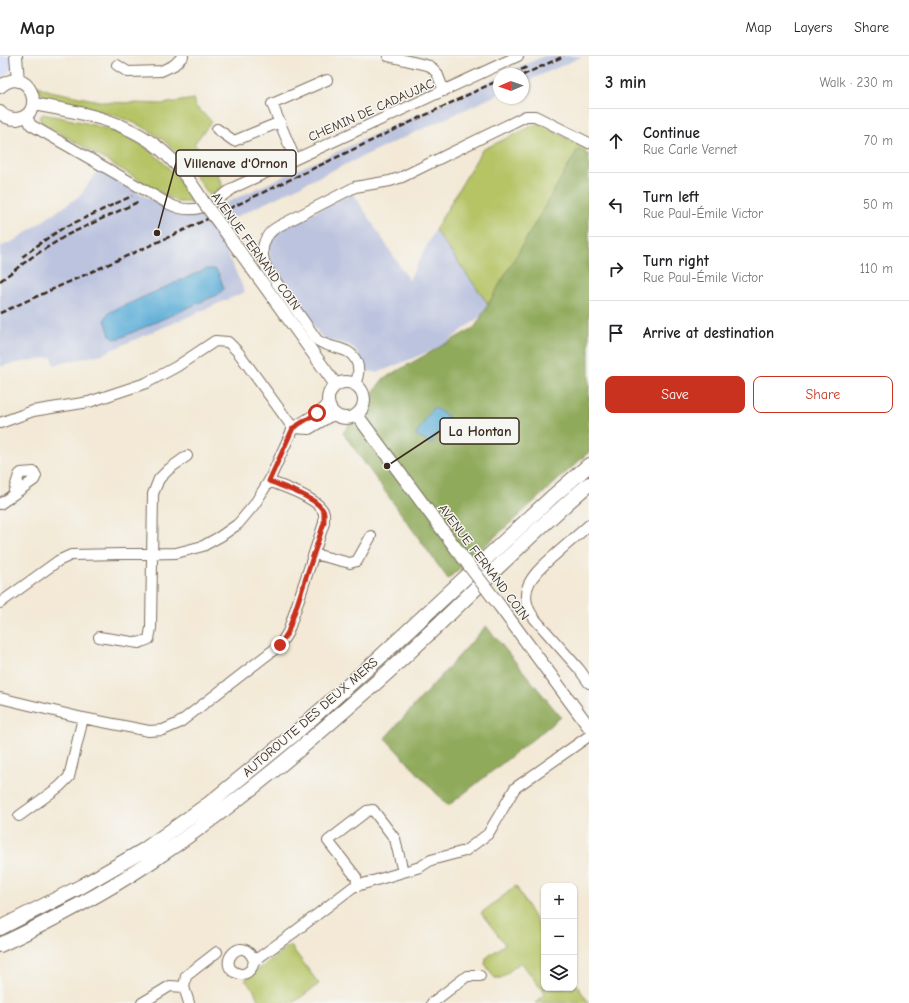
<!DOCTYPE html>
<html lang="en">
<head>
<meta charset="utf-8">
<style>
  body { margin:0; font-family:"Comic Neue",sans-serif; background:#f6f6f6; color:#202124 }
  .controls { position:absolute; right:12px; bottom:12px; display:grid; overflow:hidden; border-radius:8px; box-shadow:0 1px 3px #0004 }
  .controls button { width:36px; height:36px; display:grid; place-items:center; padding:0; border:0; border-bottom:1px solid #e0e0e0; background:#fff; color:#202124; font:20px sans-serif }
  .compass { position:absolute; left:493px; top:12px; width:36px; height:36px; border-radius:50%; background:#fff; box-shadow:0 1px 3px #0004; rotate:268deg }
  .stop { position:absolute; width:12px; height:12px; margin:-9px; border:3px solid #c8321e; border-radius:50%; background:#fff }
  .stop.end { background:#c8321e; border-color:#fff; box-shadow:0 1px 4px #0008 }
  .list { margin:0; padding:0; list-style:none }
  h2 { display:flex; justify-content:space-between; align-items:center; height:52px; margin:0; padding:0 16px; font-size:17px }
  h2 small { font-size:13px; font-weight:400; color:#757577 }
  .list li { display:grid; grid-template-columns:26px 1fr auto; gap:12px; align-items:center; box-sizing:border-box; height:64px; padding:0 16px; border-top:1px solid #e0e0e0 }
  .list b { display:block; font-size:15px; white-space:nowrap }
  .list p { margin:0; font-size:13px; white-space:nowrap; color:#757577 }
  .list em { font-size:13px; font-style:normal; color:#757577 }
  .actions { display:flex; gap:8px; padding:12px 16px }
  .actions a { flex:1; padding:9px 0; border:1px solid #c8321e; border-radius:8px; text-align:center; font-size:14px; color:#c8321e }
  .actions .main { background:#c8321e; color:#fff }
  .icon { flex:none; width:22px; height:22px; fill:none; stroke:currentColor; stroke-width:2; stroke-linecap:round; stroke-linejoin:round }
  .map { position:relative; flex:none; width:589px; height:947px; overflow:hidden }
  header { display:flex; align-items:center; gap:24px; box-sizing:border-box; height:56px; padding:0 20px; background:#fff; border-bottom:1px solid #e0e0e0 }
  header strong { font-size:19px }
  nav { display:flex; gap:22px; margin-inline-start:auto; font-size:14px }
  main { display:flex }
  aside { flex:1; background:#fff }
  .map>svg:first-child { display:block }
  .built { fill:#d1d9f9 }
  .industrial { fill:#bbc3de }
  .green { fill:#b6c466; stroke:#787742 }
  .forest { fill:#90aa5b; stroke:#666a3c }
  .water { fill:#5daed8; stroke:#4c6c7b }
  .lines { fill:none; stroke-linecap:round; stroke-linejoin:round }
  .minor-casing { stroke:#7b6d5e; stroke-width:12 }
  .major-casing { stroke:#7b6d5e; stroke-width:14 }
  .highway-casing { stroke:#7b6d5e; stroke-width:16 }
  .minor { stroke:#fff; stroke-width:10 }
  .major { stroke:#fff; stroke-width:12 }
  .highway { stroke:#fff; stroke-width:14 }
  .rail { stroke:#3b2a1e; stroke-width:2.5; stroke-dasharray:6 3; stroke-linecap:butt }
  .major-bridge-casing { stroke:#7b6d5e; stroke-width:14; stroke-linecap:butt }
  .major-bridge { stroke:#fff; stroke-width:12 }
  .route { stroke:#c8321e; stroke-width:5 }
  .labels { text-anchor:middle; dominant-baseline:central; stroke-width:3; stroke-linejoin:round; paint-order:stroke }
  .street-label { font-size:13px; fill:#3b2a1e; stroke:#f6f6f2 }
  .leader { fill:none; stroke:#3b2a1e; stroke-width:1.5 }
  .callout-dot { fill:#3b2a1e; stroke:#f6f6f2; stroke-width:1.5 }
  .callout { fill:#f6f6f2; stroke:#3b2a1e; stroke-width:1.5 }
  .callout-label { font-size:14px; text-anchor:middle; font-weight:bold; fill:#3b2a1e }
</style>
</head>
<body>
<header>
<strong>Map</strong>
<nav><a>Map</a><a>Layers</a><a>Share</a></nav>
</header>
<main>
<div class="map">
<svg width="589" height="947" viewBox="0 0 589 947">
  <rect width="100%" height="100%" fill="#f6f6f2"/>
  <filter id="ink" filterUnits="userSpaceOnUse"><feTurbulence type="fractalNoise" baseFrequency=".025" numOctaves="2"/><feDisplacementMap in="SourceGraphic" scale="8" xChannelSelector="R" yChannelSelector="G"/><feConvolveMatrix kernelMatrix="1 2 1 2 8 2 1 2 1" color-interpolation-filters="sRGB"/></filter>
  <filter id="wash" filterUnits="userSpaceOnUse"><feTurbulence type="fractalNoise" baseFrequency=".012" numOctaves="4" result="noise"/><feDisplacementMap in="SourceGraphic" scale="16" xChannelSelector="R" yChannelSelector="G"/><feGaussianBlur stdDeviation="0.9" result="paint"/><feColorMatrix in="noise" values="0 0 0 0 0 0 0 0 0 0 0 0 0 0 0 0 0 1.4 0 .05"/><feComposite in="paint" operator="in"/></filter>
  <g filter="url(#wash)">
    <rect width="100%" height="100%" fill="#f3e9d6"/>
    <path class="built" d="M0 0H12L13 12 0 23Z"/>
    <path class="industrial" d="M544 0H583L523 27V18H505Z
      M499 21V38L331 115 228 165 217 151Z
      M97 115 171 154 194 159 203 156 217 175 245 236 102 298 54 309 52 301 0 310V191L15 184 81 139Z
      M353 137 409 224 435 174 491 252 442 290 377 317 365 314 359 299 355 293 349 289 325 283 319 278 272 212 269 203 270 187 273 180 281 172Z"/>
    <path class="green" d="M35 29 50 35 104 46 162 48 194 43 196 51 212 65 194 88 211 104 223 131 210 140C197 122 184 104 168 88 135 59 90 53 49 44L44 41Z
      M43 58C82 66 121 72 153 97 170 111 183 129 196 146H177L41 66 39 61Z
      M538 67 587 93 498 253 491 252 435 174 482 94Z
      M516 830 544 879V932H574V925L589 947H535L545 938 521 906 501 922H495L485 908 486 902 505 888 481 857Z
      M290 889 319 928 293 947H259L254 934 245 924Z"/>
    <path class="forest" d="M578 93 589 99V396L448 523 343 377 383 323 475 271Z
      M486 570 561 661 448 750 385 682Z"/>
    <path class="water" d="M206 213H215L219 218 224 233 219 238 120 282 114 283 110 279 105 264 107 259 110 256Z
      M433 351 448 360 431 388 416 379Z"/>
  </g>
  <g filter="url(#ink)">
    <g class="lines">
      <g class="minor-casing">
        <path id="minor" d="M388 0 430 10 437 17 444 35
          M117 9 128 16 161 15 174 9 183 0
          M26 59 31 69 169 148C197 162 213 146 235 131L518 0
          M217 73 234 85 280 66
          M295 103 272 48 327 24
          M355 328C358 321 360 314 357 307 351 289 330 294 317 284L267 213C259 196 262 179 279 170L355 131 390 125 402 121 526 60H535L589 87
          M0 367 33 355 89 346 146 327 176 311 215 285 228 286 238 296 293 372
          M293 372 309 373 329 361 337 359
          M0 448 34 424 36 420 34 416 21 417 19 419 13 438
          M589 469C578 479 567 488 556 498 535 516 514 534 534 562L579 613 589 627
          M314 498 350 507 357 505 371 480
          M0 547 58 505 71 499 176 497 203 490 221 480 238 468 254 449 269 425 293 372 323 353 329 347
          M99 581 139 587 149 583 151 572 153 438 159 423 169 413 187 400
          M0 642 83 662 149 675 163 674 179 667 280 589 288 576 324 467C324 464 324 460 324 457 319 442 283 431 269 425
          M19 760 59 731 69 721 83 662
          M358 830 356 821 328 785 367 755 373 754 395 783 403 816
          M254 905C242 875 215 910 237 917 246 921 253 913 254 905L293 877 353 831 420 811 431 804 465 795 488 778 515 732 589 680
          M184 931 189 947
          M142 947 170 930 184 931 186 920 217 896
          M432 947 467 920H480"/>
      </g>
      <g class="major-casing">
        <path id="major" d="M16 0 18 25
          M0 31C28 6 49 58 17 63 10 63 4 61 0 56
          M33 48C81 56 132 65 168 100 182 113 192 128 202 144
          M230 182 336 329
          M328 344a18 18 0 1 1 36 0a18 18 0 1 1-36 0Z
          M357 359 455 491
          M499 549 589 671"/>
      </g>
      <g class="highway-casing">
        <path id="highway" d="M0 872 82 830 144 794 210 747 292 680 379 602 552 441 589 409
          M0 889C51 865 102 838 149 807 234 751 312 684 388 616 456 554 519 487 589 428"/>
      </g>
      <use href="#minor" class="minor"/>
      <use href="#major" class="major"/>
      <use href="#highway" class="highway"/>
      <path class="rail" d="M513 18 527 11
        M523 19 564 0
        M22 201 42 186 63 172 132 140
        M0 225 32 201 67 179 140 145
        M0 257 180 176 499 24"/>
      <g class="major-bridge-casing">
        <path id="major-bridge" d="M202 144 230 182
          M455 491 499 549"/>
      </g>
      <use href="#major-bridge" class="major-bridge"/>
    </g>
  </g>
  <g class="lines" filter="url(#ink)">
    <path class="route" d="M280 589 288 576 324 467C324 464 324 460 324 457 320 442 283 431 269 425L293 372 317 357"/>
  </g>
  <g class="labels">
    <g class="street-label">
      <text transform="translate(371 54) rotate(-24)">CHEMIN DE CADAUJAC</text>
      <text transform="translate(256 195) rotate(54)">AVENUE FERNAND COIN</text>
      <text transform="translate(484 506) rotate(53)">AVENUE FERNAND COIN</text>
      <text transform="translate(310 661) rotate(-41)">AUTOROUTE DES DEUX MERS</text>
    </g>
  </g>
  <path class="leader" d="M157 177L176 107M387 410L440 375"/>
  <g class="callout-dot">
    <circle cx="157" cy="177" r="4"/>
    <circle cx="387" cy="410" r="4"/>
  </g>
  <g class="callout">
    <rect x="176" y="94" width="120" height="26" rx="4"/>
    <rect x="440" y="362" width="79" height="26" rx="4"/>
  </g>
  <g class="callout-label">
    <text x="236" y="112">Villenave d'Ornon</text>
    <text x="480" y="380">La Hontan</text>
  </g>
</svg>
<div class="controls">
<button>+</button>
<button>−</button>
<button><svg class="icon" aria-label="layers" viewBox="0 0 24 24"><path d="M12 4l9 5-9 5-9-5zM3 14l9 5 9-5"/></svg></button>
</div>
<svg class="compass" viewBox="-18 -18 36 36"><path d="M0-13l5 13h-10z" fill="#e53935"/><path d="M0 13l5-13h-10z" fill="#757577"/></svg>
<div class="stop" style="left:317px;top:357px"></div>
<div class="stop end" style="left:280px;top:589px"></div>
</div>
<aside>
<h2>3 min<small>Walk · 230 m</small></h2>
<ul class="list">
<li><svg class="icon" aria-label="ahead" viewBox="0 0 24 24"><path d="M12 20V5M6 11l6-6 6 6"/></svg><div><b>Continue</b><p>Rue Carle Vernet</p></div><em>70 m</em></li>
<li><svg class="icon" aria-label="left" viewBox="0 0 24 24"><path d="M17 20v-9H6M10 6l-5 5 5 5"/></svg><div><b>Turn left</b><p>Rue Paul-Émile Victor</p></div><em>50 m</em></li>
<li><svg class="icon" aria-label="right" viewBox="0 0 24 24"><path d="M7 20v-9h11M14 6l5 5-5 5"/></svg><div><b>Turn right</b><p>Rue Paul-Émile Victor</p></div><em>110 m</em></li>
<li><svg class="icon" aria-label="arrive" viewBox="0 0 24 24"><path d="M6 21V4h12l-3 4 3 4H6"/></svg><div><b>Arrive at destination</b></div></li>
</ul>
<div class="actions"><a class="main">Save</a><a>Share</a></div>
</aside>
</main>
</body>
</html>
